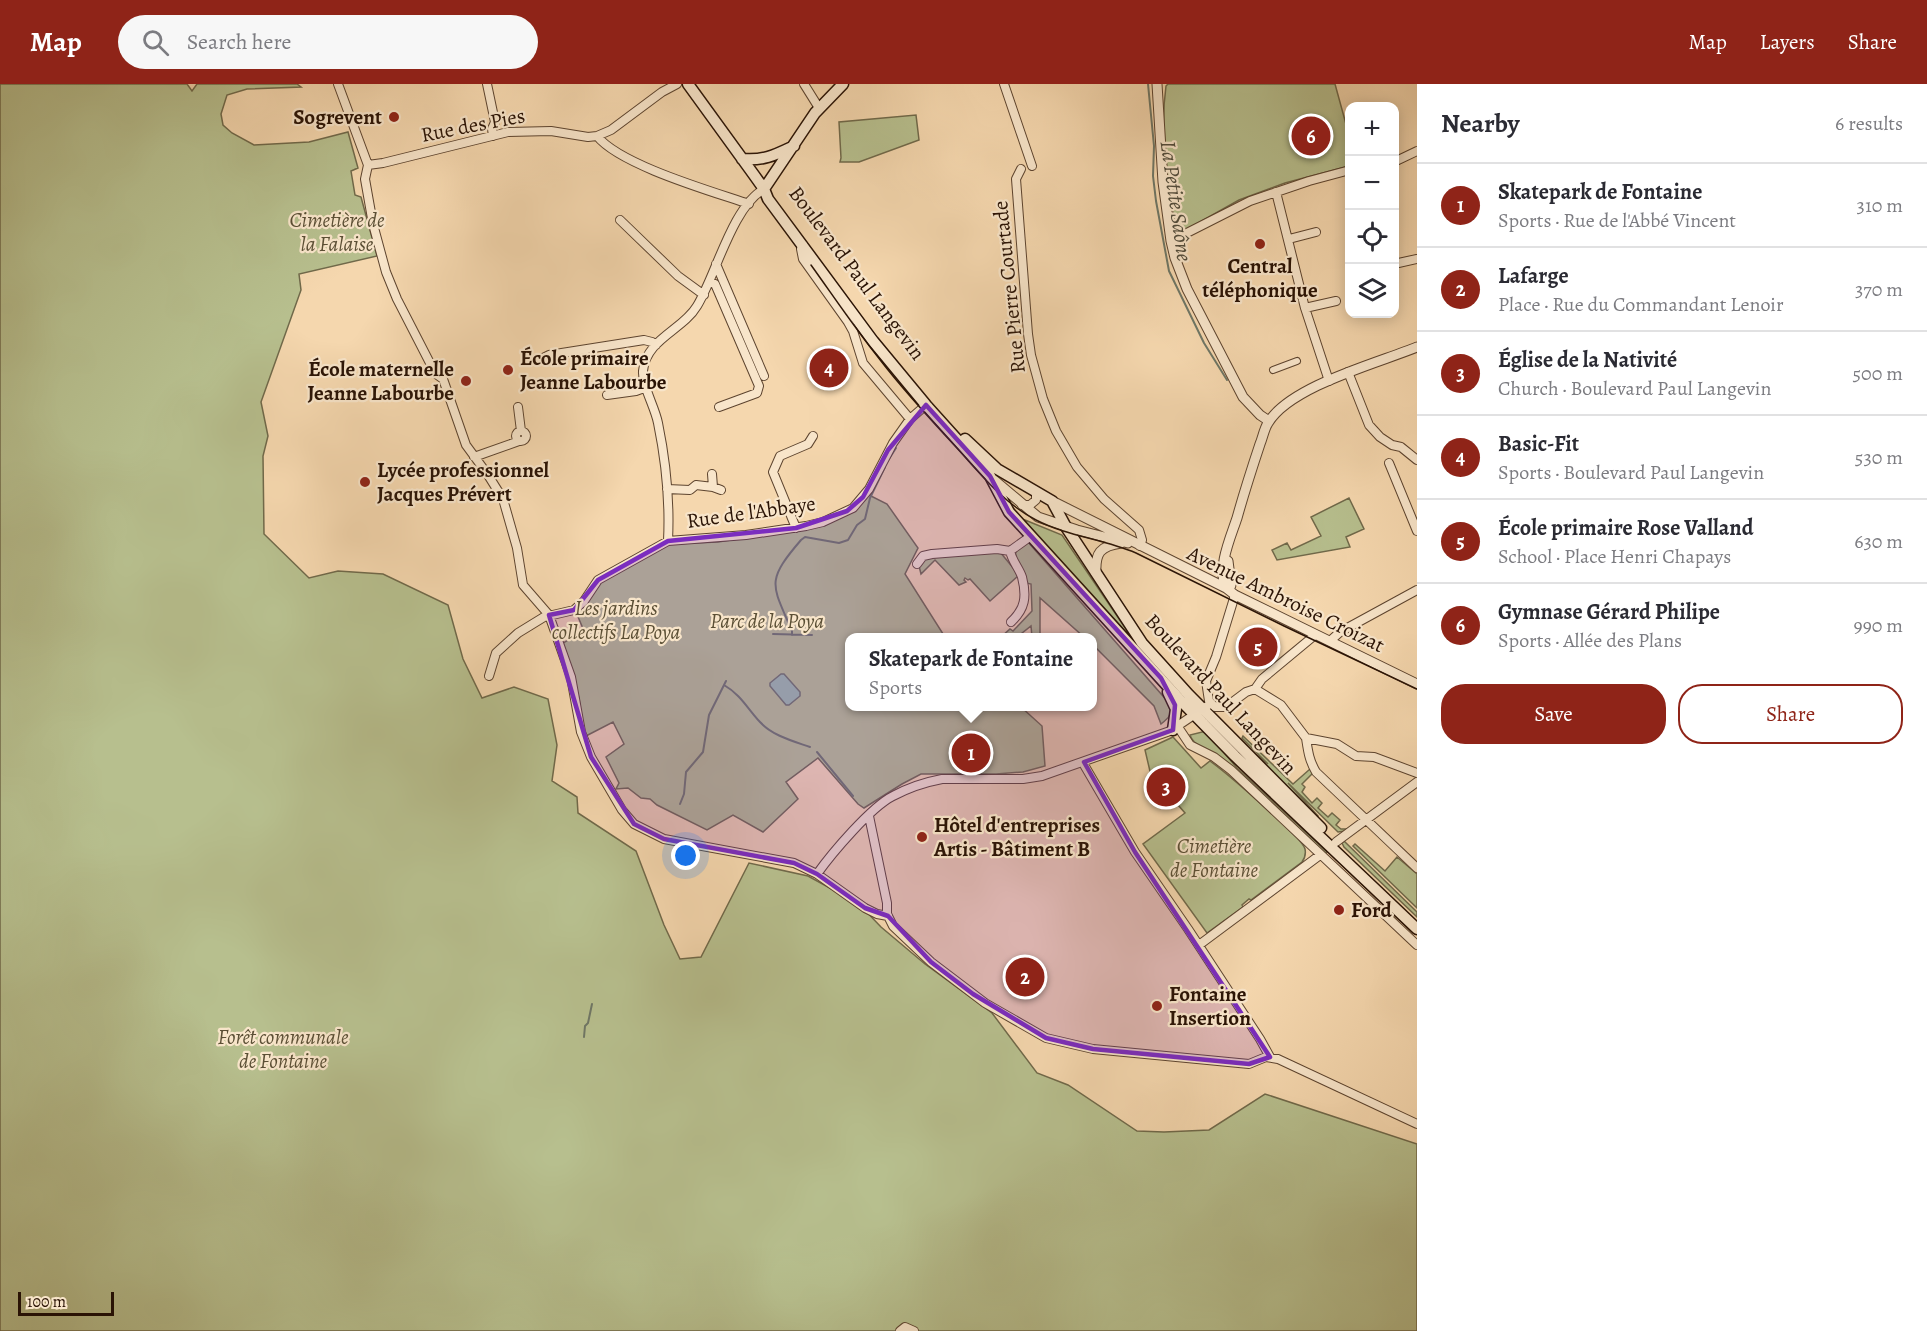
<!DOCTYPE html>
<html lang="en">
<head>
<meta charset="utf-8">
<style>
  body { margin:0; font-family:Alegreya,serif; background:#f7f7f7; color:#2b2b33 }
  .controls { position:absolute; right:18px; top:18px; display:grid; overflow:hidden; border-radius:12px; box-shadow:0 3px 15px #0003 }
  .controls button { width:54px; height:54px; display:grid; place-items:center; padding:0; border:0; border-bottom:2px solid #e1e1e2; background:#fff; color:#2b2b33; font:30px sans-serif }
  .scale { position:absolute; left:18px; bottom:15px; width:96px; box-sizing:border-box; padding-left:6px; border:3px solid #2a1305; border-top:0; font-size:16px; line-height:21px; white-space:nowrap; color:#2a1305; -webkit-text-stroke:4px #f8e5ca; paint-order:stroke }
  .you { position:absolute; left:686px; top:772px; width:21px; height:21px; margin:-15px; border:4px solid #fff; border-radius:50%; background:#1a73e8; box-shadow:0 0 0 9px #1a73e833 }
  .badge { display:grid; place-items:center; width:39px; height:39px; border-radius:50%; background:#8f2418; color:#fff; font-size:20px; font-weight:700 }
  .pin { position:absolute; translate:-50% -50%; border:3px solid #fff; box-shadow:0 2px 6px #0006 }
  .popup { position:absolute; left:845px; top:549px; width:252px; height:78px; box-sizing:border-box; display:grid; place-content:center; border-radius:12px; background:#fff; filter:drop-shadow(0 2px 4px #0005); font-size:20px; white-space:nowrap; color:#7c7c81 }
  .popup b { font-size:22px; color:#2b2b33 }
  .popup::after { content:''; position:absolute; left:50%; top:100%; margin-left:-12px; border:12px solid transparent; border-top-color:#fff }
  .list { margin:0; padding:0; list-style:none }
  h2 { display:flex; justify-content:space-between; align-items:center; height:78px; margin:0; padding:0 24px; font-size:26px }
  h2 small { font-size:20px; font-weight:400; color:#7c7c81 }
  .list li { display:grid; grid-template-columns:39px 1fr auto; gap:18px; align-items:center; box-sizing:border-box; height:84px; padding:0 24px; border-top:2px solid #e1e1e2 }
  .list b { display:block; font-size:22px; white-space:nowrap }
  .list p { margin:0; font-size:20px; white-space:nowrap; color:#7c7c81 }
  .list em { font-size:20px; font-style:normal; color:#7c7c81 }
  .actions { display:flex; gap:12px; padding:18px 24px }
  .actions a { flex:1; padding:14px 0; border:2px solid #8f2418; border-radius:24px; text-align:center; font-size:21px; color:#8f2418 }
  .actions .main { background:#8f2418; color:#fff }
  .icon { flex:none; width:33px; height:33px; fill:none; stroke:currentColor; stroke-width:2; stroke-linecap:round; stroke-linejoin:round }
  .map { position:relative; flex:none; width:1417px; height:1247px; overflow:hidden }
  header { display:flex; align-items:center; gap:36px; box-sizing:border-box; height:84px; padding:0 30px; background:#8f2418; color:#fff }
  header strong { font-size:28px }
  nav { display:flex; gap:33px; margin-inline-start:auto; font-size:21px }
  .search { width:420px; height:54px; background:#f7f7f7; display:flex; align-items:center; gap:15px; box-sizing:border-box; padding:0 21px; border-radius:33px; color:#7c7c81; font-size:22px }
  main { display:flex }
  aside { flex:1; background:#fff }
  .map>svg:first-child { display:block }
  .green { fill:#b7bf8e; stroke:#70694a; stroke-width:1.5 }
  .water { fill:#9dbaa6; stroke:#6f7766; stroke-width:1.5 }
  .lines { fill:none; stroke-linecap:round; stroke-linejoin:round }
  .stream { stroke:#6f7766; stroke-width:2 }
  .pedestrian-casing { stroke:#5d442f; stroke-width:8 }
  .minor-casing { stroke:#5d442f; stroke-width:10 }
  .tertiary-casing { stroke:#5d442f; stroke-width:11 }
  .secondary-casing { stroke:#2a1305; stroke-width:13 }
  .pedestrian { stroke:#f8e5ca; stroke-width:6 }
  .minor { stroke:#f8e5ca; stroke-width:8 }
  .tertiary { stroke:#f8e5ca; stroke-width:9 }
  .secondary { stroke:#f8e5ca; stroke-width:10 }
  .tram { stroke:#2a1305; stroke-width:1.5 }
  .marked { fill:#7b2cbf; fill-opacity:0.2; stroke:#7b2cbf; stroke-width:4.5; stroke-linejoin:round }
  .poi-dot { fill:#8f2418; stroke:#f8e5ca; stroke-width:2 }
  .labels { text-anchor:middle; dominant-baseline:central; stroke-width:4.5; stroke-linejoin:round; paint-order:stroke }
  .poi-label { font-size:21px; font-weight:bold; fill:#2a1305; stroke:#f8e5ca; text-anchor:start }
  .street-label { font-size:21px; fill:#2a1305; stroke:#f8e5ca }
  .park-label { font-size:21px; font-style:italic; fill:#5b4f35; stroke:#f8e5ca }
  .water-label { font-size:22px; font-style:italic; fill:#524d3d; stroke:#f8e5ca }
</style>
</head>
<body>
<header>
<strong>Map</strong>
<div class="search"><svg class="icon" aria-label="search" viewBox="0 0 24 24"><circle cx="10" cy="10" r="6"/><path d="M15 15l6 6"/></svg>Search here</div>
<nav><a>Map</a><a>Layers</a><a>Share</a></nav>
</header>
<main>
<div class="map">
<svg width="1417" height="1247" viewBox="0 0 1417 1247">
  <rect width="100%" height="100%" fill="#f5d7ae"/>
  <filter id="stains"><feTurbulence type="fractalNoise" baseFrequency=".00333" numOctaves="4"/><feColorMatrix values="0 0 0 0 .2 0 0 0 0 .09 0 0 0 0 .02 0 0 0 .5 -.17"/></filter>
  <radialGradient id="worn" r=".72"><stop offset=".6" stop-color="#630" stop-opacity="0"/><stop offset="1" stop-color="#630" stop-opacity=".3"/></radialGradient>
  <path class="green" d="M0 0H187L192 7 197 0H297L301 3 247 5 227 11 221 30 223 41 232 49 254 61 309 58 348 48 358 84 351 87 355 111 361 113 377 172 299 190 301 206 261 318 268 352 263 372 264 450 309 494 338 487 383 490 448 521 463 575 482 614 514 603 548 615 557 661 552 697 577 713 578 729 636 767 664 841 680 875 701 873 749 779 808 792 859 820 881 843 925 880 992 929 1037 989 1068 1001 1137 1047 1164 1048 1209 1046 1265 1010 1417 1060V1247H0Z
    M1168 0H1335L1349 51V82L1285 99 1239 116 1177 151C1168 102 1159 52 1166 2Z
    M916 31 919 56 859 78H840L841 74 839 38Z
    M867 410 887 420 918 464 905 490 945 553 850 554V622L1021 623 1042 642 1045 682 1023 688 996 690H921L902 700 864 724 858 720 818 674 786 698 798 715 763 748 733 731 707 746 657 721 650 715 641 714 628 704 616 705 619 699 606 673 624 660 613 638 584 653 579 614 563 559 584 547 576 528 597 501 622 485 670 460 718 458 822 442 849 429Z
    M1349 414 1364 445 1346 453 1350 463 1277 476 1272 466 1287 459 1291 466 1321 452 1311 433Z
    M1025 436 1062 451 1130 551H1126L1026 440Z
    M1028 458 1169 619C1173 630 1170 633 1161 640L1154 622 1093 561 1092 554 1084 553 1040 514V553H1032L1031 542 1017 553 1000 554 1010 545 1013 547 1032 527 1031 500 1026 499C1026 486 1013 480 1016 466Z
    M1000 468 1019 491 990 517 970 495 968 496 965 494 964 496 966 498 959 501 935 476 921 490 919 482 927 473Z
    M1206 647 1237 684 1327 768 1325 770 1215 671C1206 665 1193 661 1190 651Z
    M1243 652 1293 700 1310 685 1313 689 1302 700 1305 703 1302 708 1312 719 1317 714 1322 719 1318 724 1328 733 1332 729 1340 736 1336 741 1341 745H1347L1345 747 1338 748 1288 699 1318 732 1315 735 1250 666 1268 680 1242 654Z
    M1173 653 1201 684 1210 677C1224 687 1303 754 1305 765 1306 770 1305 774 1302 778L1251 816 1249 815 1242 821 1243 823 1207 849 1143 760 1185 729 1171 713 1181 705 1182 699 1170 684 1155 691 1157 699 1153 700 1145 666Z
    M1344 757 1417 828V833L1344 763 1342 759Z
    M1355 760 1385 787 1397 773 1417 790V824L1353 762Z"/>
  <path class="water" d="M781 590H784L800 608V612L789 621H786L770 602V599Z"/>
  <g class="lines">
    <path class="stream" d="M1148 0 1154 62 1153 92 1156 117 1169 187 1204 259 1227 296
      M887 378 896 364
      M773 550 812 551
      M792 551V547C772 500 765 498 801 456L805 453 839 459 848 456 857 441 865 435 870 414 885 383
      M724 601C741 611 747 624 760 638 773 652 793 657 810 663
      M817 668 853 712
      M680 720 684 710 686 688 703 668 709 631 726 597
      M584 953 585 942 588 939 592 920"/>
    <g class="pedestrian-casing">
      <path id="pedestrian" d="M1273 286 1297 277"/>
    </g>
    <g class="minor-casing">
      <path id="minor" d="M338 0 368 81
        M487 0 495 38 492 45 493 52
        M804 0 819 24
        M1004 0 1032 82
        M597 52C620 81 711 107 749 120
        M1394 78 1417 67
        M368 81 365 95 373 140 386 188 397 215 432 283 436 290 443 295 466 361 488 391 503 415 517 464 523 501 549 531 571 593 581 648 591 673 622 726 634 740 664 755 794 779 817 790 865 824 877 830 888 832
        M368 81 383 79 508 48 551 47 588 53 597 52 611 46 662 8 677 0
        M1021 85 1016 95 1028 250 1031 271 1043 315 1056 347 1077 383 1104 415 1139 446 1142 456 1140 462
        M1276 108 1305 224 1329 297
        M620 136 678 192 704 211
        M1289 155 1316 148
        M1171 157 1250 117 1309 97 1350 86
        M803 161 801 165 803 175 848 238 853 247 863 279 910 335
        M716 180 764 292
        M1394 180 1417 175
        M709 198 715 200 759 302 757 309 719 323
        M1305 224 1336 217
        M543 274 549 271 644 256 652 258 656 261
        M1348 288 1369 341 1380 353 1392 361 1401 363 1417 376
        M607 311 636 307 647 303
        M518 323 521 347
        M516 352a5 5 0 1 1 10 0a5 5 0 1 1-10 0Z
        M474 373 519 357
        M1389 379 1417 447
        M713 403 721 406
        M667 405 690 406 696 401 713 403 712 390
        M1022 421H1030L1036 416V409
        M796 444 773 388 780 372 808 360 813 352
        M668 457C670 417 666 378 658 339 655 323 642 302 643 287 646 255 683 246 697 222 716 191 732 123 764 105
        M917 480 923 472 932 470 997 465 1010 467
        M1235 511 1216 573 1206 597 1209 617 1215 623H1226L1246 608 1255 605 1262 595 1315 551
        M1011 538C1025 525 1027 513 1022 493 1019 484 1012 477 1010 467L1031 452
        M1330 557 1340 548 1417 506
        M489 592 496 569 518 549 544 533 574 526 584 517 598 496 668 457 746 451 806 442 823 438 853 424 869 405 893 359 910 335 926 321 928 322
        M1255 605 1281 621 1306 654 1337 660 1356 672 1374 673 1417 689
        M1178 643 1190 661 1214 673 1231 686 1417 861
        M1306 654C1308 667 1309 676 1316 688L1417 784
        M1083 679 1135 768 1188 845 1260 955 1270 973
        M869 732 887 819V830L893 842 931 878 985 919 1046 954 1093 965 1249 980 1266 973 1278 975 1417 1040
        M1336 758 1417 698
        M817 790C832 769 871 723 893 712 908 704 926 698 942 695H1023L1042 692 1170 647 1210 620
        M1199 861 1320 771
        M900 1247 905 1243 914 1247"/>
    </g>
    <g class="tertiary-casing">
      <path id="tertiary" d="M1157 0 1163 98 1171 157 1175 174 1187 205 1243 313 1260 331 1269 337
        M994 396 1038 433 1077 446 1128 459
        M1052 417 1226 504 1235 511 1417 600
        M1228 477 1231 501 1229 506
        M1096 489C1095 469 1100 462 1121 459
        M1226 504C1217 483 1230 455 1237 434 1244 409 1252 384 1260 360 1263 353 1264 345 1268 339 1290 302 1378 279 1417 263"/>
    </g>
    <g class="secondary-casing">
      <path id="secondary" d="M688 0 754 91 764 105 768 115 873 257 926 321 990 392 1009 428 1182 618 1235 672 1417 845
        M742 75C764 77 775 71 794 62
        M764 105 815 29 843 0
        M965 355 997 385 1052 417 1066 443 1142 559 1189 611 1321 744
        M1168 608 1176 625 1173 646"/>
    </g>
    <use href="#pedestrian" class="pedestrian"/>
    <use href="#minor" class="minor"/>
    <use href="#tertiary" class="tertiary"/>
    <use href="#secondary" class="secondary"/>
    <path class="tram" d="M811 181C834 213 856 246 881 277 904 307 930 335 956 363 980 389 1003 419 1036 436 1067 452 1103 455 1136 469L1284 542 1417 605"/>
  </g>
  <path class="marked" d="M926 321 990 392 1009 428 1161 594 1175 621 1173 646 1084 678 1135 768 1270 973 1249 980 1093 965 1046 954 973 910 931 878 888 832 865 824 817 790 794 779 664 755 634 740 591 673 549 531 574 526 598 496 668 457 796 444 847 427 863 413 888 366Z"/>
  <g class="poi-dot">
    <circle cx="394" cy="33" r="6"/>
    <circle cx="1260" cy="160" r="6"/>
    <circle cx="508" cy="286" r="6"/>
    <circle cx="466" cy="297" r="6"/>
    <circle cx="365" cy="398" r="6"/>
    <circle cx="922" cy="753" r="6"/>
    <circle cx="1339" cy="826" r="6"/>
    <circle cx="1157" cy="922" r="6"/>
  </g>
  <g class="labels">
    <g class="poi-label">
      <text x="382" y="33" text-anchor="end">Sogrevent</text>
      <text x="1260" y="182" text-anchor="middle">Central<tspan x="1260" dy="24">téléphonique</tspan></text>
      <text x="520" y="274">École primaire<tspan x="520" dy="24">Jeanne Labourbe</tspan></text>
      <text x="454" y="285" text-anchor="end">École maternelle<tspan x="454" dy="24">Jeanne Labourbe</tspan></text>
      <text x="377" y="386">Lycée professionnel<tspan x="377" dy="24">Jacques Prévert</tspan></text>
      <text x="934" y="741">Hôtel d'entreprises<tspan x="934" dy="24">Artis - Bâtiment B</tspan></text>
      <text x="1351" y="826">Ford</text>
      <text x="1169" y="910">Fontaine<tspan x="1169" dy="24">Insertion</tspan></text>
    </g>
    <g class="street-label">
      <text transform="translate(473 41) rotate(-11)">Rue des Pies</text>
      <text transform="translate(857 189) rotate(53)">Boulevard Paul Langevin</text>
      <text transform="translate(1009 203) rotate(-96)">Rue Pierre Courtade</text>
      <text transform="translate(751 428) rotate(-8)">Rue de l'Abbaye</text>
      <text transform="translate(1286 515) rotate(26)">Avenue Ambroise Croizat</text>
      <text transform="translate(1221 610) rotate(47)">Boulevard Paul Langevin</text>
    </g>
    <g class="park-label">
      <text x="337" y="136">Cimetière de<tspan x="337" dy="24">la Falaise</tspan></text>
      <text x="616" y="524">Les jardins<tspan x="616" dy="24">collectifs La Poya</tspan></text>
      <text x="767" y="537">Parc de la Poya</text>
      <text x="1214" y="762">Cimetière<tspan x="1214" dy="24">de Fontaine</tspan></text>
      <text x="283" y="953">Forêt communale<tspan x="283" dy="24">de Fontaine</tspan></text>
    </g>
    <g class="water-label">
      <text transform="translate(1176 117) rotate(82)">La Petite Saône</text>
    </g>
  </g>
  <rect width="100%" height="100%" filter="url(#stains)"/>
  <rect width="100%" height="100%" fill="url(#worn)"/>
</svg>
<div class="controls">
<button>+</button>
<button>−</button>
<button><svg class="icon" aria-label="locate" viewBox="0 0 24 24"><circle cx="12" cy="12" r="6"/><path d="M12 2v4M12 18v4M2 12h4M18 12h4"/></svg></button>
<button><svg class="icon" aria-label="layers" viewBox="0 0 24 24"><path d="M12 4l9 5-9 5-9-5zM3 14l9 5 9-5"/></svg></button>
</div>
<div class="scale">100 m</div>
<div class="you"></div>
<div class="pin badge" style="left:971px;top:669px">1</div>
<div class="popup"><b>Skatepark de Fontaine</b>Sports</div>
<div class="pin badge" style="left:1025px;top:893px">2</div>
<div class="pin badge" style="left:1166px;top:703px">3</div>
<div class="pin badge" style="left:829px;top:284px">4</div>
<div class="pin badge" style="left:1258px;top:563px">5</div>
<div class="pin badge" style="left:1311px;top:52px">6</div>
</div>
<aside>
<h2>Nearby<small>6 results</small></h2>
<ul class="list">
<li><span class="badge">1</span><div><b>Skatepark de Fontaine</b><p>Sports · Rue de l'Abbé Vincent</p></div><em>310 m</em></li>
<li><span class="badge">2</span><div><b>Lafarge</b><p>Place · Rue du Commandant Lenoir</p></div><em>370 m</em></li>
<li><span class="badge">3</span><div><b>Église de la Nativité</b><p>Church · Boulevard Paul Langevin</p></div><em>500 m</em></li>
<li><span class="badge">4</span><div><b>Basic-Fit</b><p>Sports · Boulevard Paul Langevin</p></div><em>530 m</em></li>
<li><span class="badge">5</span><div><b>École primaire Rose Valland</b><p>School · Place Henri Chapays</p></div><em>630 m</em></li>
<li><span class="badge">6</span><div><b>Gymnase Gérard Philipe</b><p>Sports · Allée des Plans</p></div><em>990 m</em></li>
</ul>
<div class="actions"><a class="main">Save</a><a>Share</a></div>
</aside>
</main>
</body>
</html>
